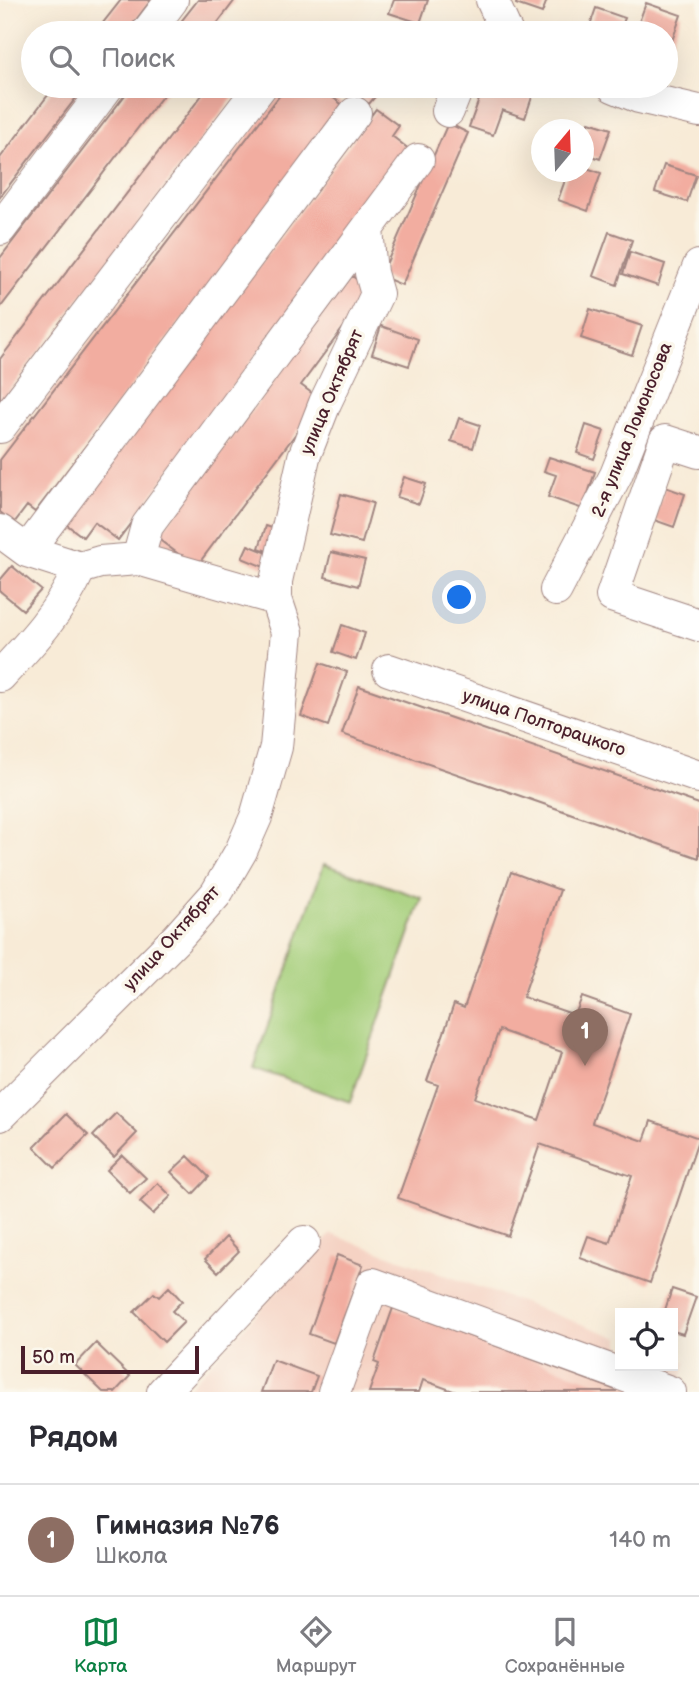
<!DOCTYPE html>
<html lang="ru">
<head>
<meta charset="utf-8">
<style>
  body { margin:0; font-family:"Balsamiq Sans",sans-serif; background:#f2f2f3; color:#2b2b33 }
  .controls { position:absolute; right:21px; bottom:21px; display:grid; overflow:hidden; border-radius:0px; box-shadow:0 7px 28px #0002 }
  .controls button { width:63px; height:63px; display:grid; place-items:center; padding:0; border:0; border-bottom:2px solid #e1e1e2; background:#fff; color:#2b2b33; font:35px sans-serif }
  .compass { position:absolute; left:531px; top:119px; width:63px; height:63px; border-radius:50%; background:#fff; box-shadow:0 7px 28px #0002; rotate:19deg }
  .scale { position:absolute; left:21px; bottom:18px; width:178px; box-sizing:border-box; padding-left:7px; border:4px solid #4a1f2b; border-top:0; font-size:19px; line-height:24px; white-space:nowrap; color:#4a1f2b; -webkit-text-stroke:5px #fbf7ec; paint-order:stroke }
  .you { position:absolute; left:460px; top:598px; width:24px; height:24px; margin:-18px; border:5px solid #fff; border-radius:50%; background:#1a73e8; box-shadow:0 0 0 10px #1a73e833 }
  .badge { display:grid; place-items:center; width:46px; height:46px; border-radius:50%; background:#0b8043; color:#fff; font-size:23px; font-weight:700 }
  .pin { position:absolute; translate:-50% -58px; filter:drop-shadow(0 2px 4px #0008) }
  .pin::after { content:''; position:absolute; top:37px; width:24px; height:21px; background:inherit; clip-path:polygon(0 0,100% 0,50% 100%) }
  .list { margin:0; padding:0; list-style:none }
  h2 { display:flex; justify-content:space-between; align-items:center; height:91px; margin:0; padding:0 28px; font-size:30px }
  h2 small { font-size:23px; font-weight:400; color:#7c7c81 }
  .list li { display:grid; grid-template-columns:46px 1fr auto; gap:21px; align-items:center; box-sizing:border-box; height:112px; padding:0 28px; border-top:2px solid #e1e1e2 }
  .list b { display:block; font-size:26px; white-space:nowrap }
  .list p { margin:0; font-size:23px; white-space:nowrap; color:#7c7c81 }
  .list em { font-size:23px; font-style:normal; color:#7c7c81 }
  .icon { flex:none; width:38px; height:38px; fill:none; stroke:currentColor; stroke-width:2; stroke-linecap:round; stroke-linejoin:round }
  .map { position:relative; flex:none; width:699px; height:1392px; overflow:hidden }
  .search { position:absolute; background:#fff; box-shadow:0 7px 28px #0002; left:21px; right:21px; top:21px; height:77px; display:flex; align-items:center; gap:18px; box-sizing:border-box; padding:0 24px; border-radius:38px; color:#7c7c81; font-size:26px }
  .sheet { height:203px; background:#fff }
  nav { display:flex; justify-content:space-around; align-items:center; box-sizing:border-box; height:98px; border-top:2px solid #e1e1e2; background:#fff; font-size:19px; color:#7c7c81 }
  nav a { display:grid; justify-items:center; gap:4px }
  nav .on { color:#0b8043 }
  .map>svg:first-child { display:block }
  .built { fill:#f5d2c3 }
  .green { fill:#a6cf7b; stroke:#787753; stroke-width:2 }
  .building { fill:#f2ada0; fill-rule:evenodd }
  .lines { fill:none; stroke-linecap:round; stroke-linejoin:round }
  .minor-casing { stroke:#a18581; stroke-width:34 }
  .minor { stroke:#fff; stroke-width:32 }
  .labels { text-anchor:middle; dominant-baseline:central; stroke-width:7; stroke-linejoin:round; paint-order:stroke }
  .street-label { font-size:18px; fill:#4a1f2b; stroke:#fbf7ec }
</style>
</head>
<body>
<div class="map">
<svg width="699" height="1392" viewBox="0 0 699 1392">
  <rect width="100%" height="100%" fill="#fbf7ec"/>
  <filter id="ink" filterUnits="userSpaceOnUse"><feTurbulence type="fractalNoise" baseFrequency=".0143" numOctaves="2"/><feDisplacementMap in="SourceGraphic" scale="14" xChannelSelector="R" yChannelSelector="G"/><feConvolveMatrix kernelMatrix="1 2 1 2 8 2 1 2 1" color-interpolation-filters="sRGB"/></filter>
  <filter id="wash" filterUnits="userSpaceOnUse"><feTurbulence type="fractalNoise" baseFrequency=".00686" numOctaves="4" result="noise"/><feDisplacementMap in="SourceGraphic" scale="28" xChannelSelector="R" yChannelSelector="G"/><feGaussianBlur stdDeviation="1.57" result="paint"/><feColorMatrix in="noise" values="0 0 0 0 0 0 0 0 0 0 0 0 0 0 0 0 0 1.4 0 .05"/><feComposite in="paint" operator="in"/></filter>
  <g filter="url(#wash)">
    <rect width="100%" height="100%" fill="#f8ebd7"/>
    <path class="built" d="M331 1234 620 1338V1366H673V1358L687 1362 676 1392H184Z"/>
    <path class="green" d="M324 864 422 898 350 1102 253 1068Z"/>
    <g id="blocks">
      <path class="building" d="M121 0H151L126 33H95Z
        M198 0H235L210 33H172Z
        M394 0H428L420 23 389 13Z
        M517 0H547L542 13 516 4Z
        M646 3 681 15 666 58V33H635Z
        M596 8 625 18 619 33 588 31Z
        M290 24 301 33H283Z
        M55 86H85L0 197V158Z
        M132 86H170L0 308V258Z
        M209 86H242L0 402V359Z
        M287 86H330L326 92 345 107 35 512 27 506 14 523 0 512V460Z
        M345 86H384L369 104Z
        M484 86 507 91 509 86H519L534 91 525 118 502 110 493 135 469 127Z
        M376 109 399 126 392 136 410 150 118 540 94 522 83 537 66 524Z
        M589 122 611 129 600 159 584 153V138Z
        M448 123 468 133 402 285 381 276Z
        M664 165 696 175 687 202 655 192Z
        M584 167 601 173 588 211 558 200 568 172H584Z
        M609 232 632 240 617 285 593 276Z
        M630 252 665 264 658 286 623 274Z
        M352 276 371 290 301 385 321 400 196 567 157 538Z
        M590 309 642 326 632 355 581 338Z
        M381 326 418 339 409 366 372 354Z
        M459 418 480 425 473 448 451 441Z
        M586 425 604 431 594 459 577 453Z
        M549 457 595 472 583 509 548 497 556 475 544 471Z
        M404 477 426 484 419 504 397 497Z
        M665 487 685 494 674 527 654 520Z
        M341 494 373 503 362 543 330 535Z
        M266 526 278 530 270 552 259 548Z
        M248 545 270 554 264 567 242 558Z
        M331 552 365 560 358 586 325 577Z
        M12 566 41 590 23 610 0 591V580Z
        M342 625 365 633 356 660 333 652Z
        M320 663 347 672 328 726 301 716Z
        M359 686 699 804V858L342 734Z
        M511 872 560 890 523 997 575 1015 582 997 630 1014 592 1123 644 1141 651 1121 699 1138 650 1283 580 1258 588 1236 609 1243 632 1176 540 1144 508 1236 398 1198 438 1085 427 1081 454 1004 464 1008ZM499 1030 562 1052 539 1120 475 1098Z
        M116 1113 137 1133 114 1157 93 1136Z
        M66 1114 88 1135 55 1168 34 1147Z
        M122 1155 146 1178 130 1193 107 1170Z
        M188 1156 209 1177 193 1194 171 1172Z
        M158 1183 171 1196 153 1214 140 1202Z
        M226 1237 239 1251 218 1272 205 1259Z
        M337 1255 363 1265 334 1343 309 1334Z
        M169 1287 182 1301 172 1311 184 1322 164 1342 134 1312 154 1293 159 1297Z
        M672 1289 696 1297 683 1334 673 1331V1313H664Z
        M393 1308 616 1390V1392H456L423 1380 419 1392H369L379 1364 374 1362Z
        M96 1343 130 1376 115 1392H103L75 1365Z
        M273 1360 317 1376 311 1392H261Z"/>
    </g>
  </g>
  <g filter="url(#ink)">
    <use href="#blocks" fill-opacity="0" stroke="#a18581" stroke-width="2"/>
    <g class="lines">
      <g class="minor-casing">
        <path id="minor" d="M492 0 507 33
          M147 33 172 0
          M613 86 639 97 699 111
          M448 111 458 86
          M0 229 108 86
          M0 427 261 86
          M699 452 665 441 612 596 699 625
          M0 531 27 551 80 568 100 562 138 559 276 599
          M27 551 355 113
          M138 559 147 526 418 160
          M556 590 616 475 699 266
          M389 670 699 777
          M0 676C32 642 61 611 80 568
          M0 1115 177 938 216 894 241 851 256 817 276 747 287 632 276 599V581L304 457 325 403 377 294 371 273 367 229
          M163 1392 304 1242
          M334 1392 373 1284 670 1392"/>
      </g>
      <use href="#minor" class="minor"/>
    </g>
  </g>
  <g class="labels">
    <g class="street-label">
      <text transform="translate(332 392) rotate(-67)">улица Октябрят</text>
      <text transform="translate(632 430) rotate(-68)">2-я улица Ломоносова</text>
      <text transform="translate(544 723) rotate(19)">улица Полторацкого</text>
      <text transform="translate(172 938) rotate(-48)">улица Октябрят</text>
    </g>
  </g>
</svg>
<div class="controls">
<button><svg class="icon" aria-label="locate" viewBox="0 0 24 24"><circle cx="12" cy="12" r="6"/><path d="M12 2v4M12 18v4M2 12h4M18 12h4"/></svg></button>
</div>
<svg class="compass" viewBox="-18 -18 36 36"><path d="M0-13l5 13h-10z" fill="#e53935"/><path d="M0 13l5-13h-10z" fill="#7c7c81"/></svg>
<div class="scale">50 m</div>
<div class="you"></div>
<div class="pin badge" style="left:585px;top:1066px;background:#8d6e63">1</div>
<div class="search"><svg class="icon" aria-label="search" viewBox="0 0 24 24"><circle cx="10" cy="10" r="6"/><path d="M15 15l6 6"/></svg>Поиск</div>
</div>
<section class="sheet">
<h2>Рядом<small></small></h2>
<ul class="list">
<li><span class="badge" style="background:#8d6e63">1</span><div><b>Гимназия №76</b><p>Школа</p></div><em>140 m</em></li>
</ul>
</section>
<nav>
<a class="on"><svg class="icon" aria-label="map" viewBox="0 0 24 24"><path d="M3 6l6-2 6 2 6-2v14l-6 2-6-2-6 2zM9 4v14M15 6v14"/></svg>Карта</a>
<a><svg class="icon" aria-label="directions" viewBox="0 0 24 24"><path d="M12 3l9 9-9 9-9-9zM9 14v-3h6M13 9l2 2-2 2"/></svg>Маршрут</a>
<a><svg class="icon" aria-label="saved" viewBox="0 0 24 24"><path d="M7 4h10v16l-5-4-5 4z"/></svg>Сохранённые</a>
</nav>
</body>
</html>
